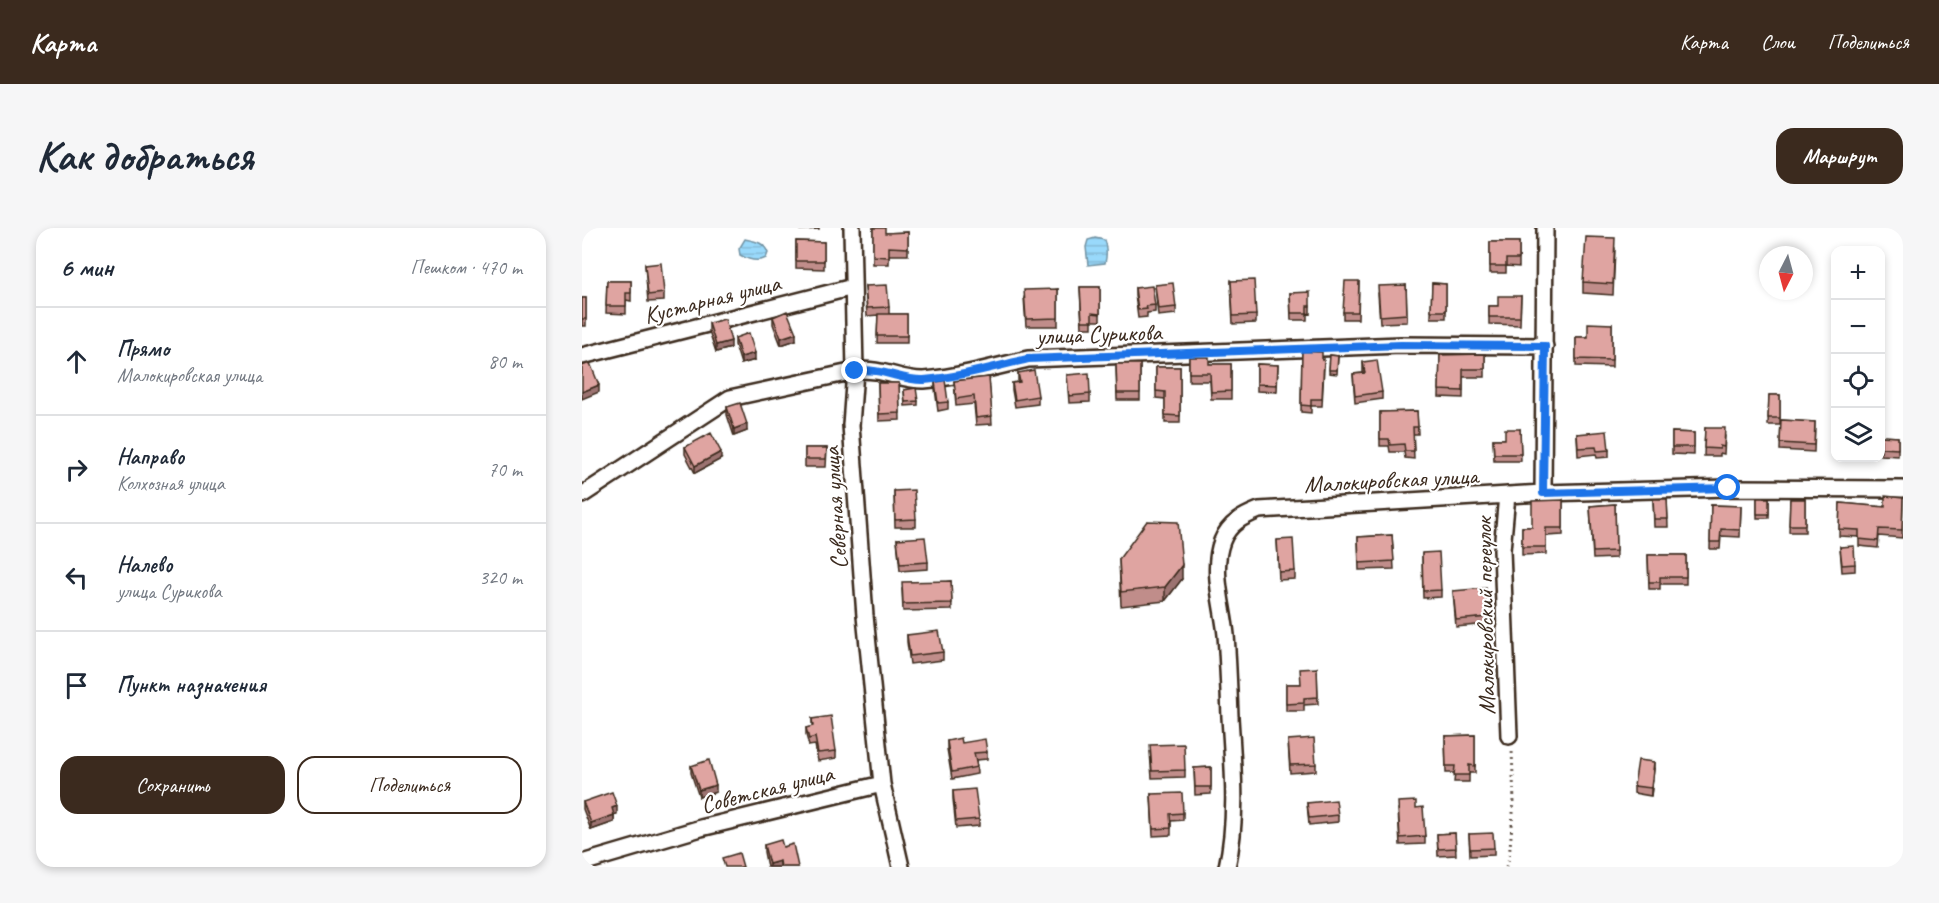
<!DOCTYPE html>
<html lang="ru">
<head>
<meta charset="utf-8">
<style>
  body { margin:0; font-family:Caveat,sans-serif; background:#f6f6f7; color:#1f2937 }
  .controls { position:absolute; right:18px; top:18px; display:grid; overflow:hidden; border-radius:12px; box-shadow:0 3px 9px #0003 }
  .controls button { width:54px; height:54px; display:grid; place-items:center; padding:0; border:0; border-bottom:2px solid #e0e1e3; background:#fff; color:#1f2937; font:30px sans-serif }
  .compass { position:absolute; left:1177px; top:18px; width:54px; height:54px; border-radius:50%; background:#fff; box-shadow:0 3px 9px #0003; rotate:186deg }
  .stop { position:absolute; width:18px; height:18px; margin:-14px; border:4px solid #1a73e8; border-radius:50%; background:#fff }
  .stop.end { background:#1a73e8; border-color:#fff; box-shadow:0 2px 6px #0008 }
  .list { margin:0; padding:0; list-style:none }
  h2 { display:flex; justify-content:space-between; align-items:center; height:78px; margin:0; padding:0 24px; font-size:26px }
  h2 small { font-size:20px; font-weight:400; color:#747a83 }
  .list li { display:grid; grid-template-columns:39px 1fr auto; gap:18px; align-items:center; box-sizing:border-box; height:108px; padding:0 24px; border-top:2px solid #e0e1e3 }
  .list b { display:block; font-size:22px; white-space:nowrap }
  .list p { margin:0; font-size:20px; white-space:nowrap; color:#747a83 }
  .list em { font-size:20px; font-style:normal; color:#747a83 }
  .actions { display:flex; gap:12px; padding:18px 24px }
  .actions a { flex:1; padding:14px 0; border:2px solid #3b2a1e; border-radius:18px; text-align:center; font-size:21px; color:#3b2a1e }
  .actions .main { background:#3b2a1e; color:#fff }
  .icon { flex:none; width:33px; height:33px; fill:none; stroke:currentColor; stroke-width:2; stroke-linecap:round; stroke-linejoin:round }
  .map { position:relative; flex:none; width:1321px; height:639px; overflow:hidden; border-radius:18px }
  header { display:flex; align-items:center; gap:36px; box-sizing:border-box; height:84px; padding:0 30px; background:#3b2a1e; color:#fff }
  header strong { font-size:28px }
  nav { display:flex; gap:33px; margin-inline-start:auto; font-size:21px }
  .intro { display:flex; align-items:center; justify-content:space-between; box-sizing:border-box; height:144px; padding:0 36px }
  h1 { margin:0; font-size:42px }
  .button { padding:15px 27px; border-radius:18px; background:#3b2a1e; color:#fff; font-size:21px; font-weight:700 }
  main { display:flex; gap:36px; padding:0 36px }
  aside { flex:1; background:#fff; border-radius:18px; box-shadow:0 3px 9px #0003 }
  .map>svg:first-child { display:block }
  .water { fill:url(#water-rules); stroke:#7393a3; stroke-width:1.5 }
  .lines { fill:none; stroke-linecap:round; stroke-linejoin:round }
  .minor-casing { stroke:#3b2a1e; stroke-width:20 }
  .path { stroke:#3b2a1e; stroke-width:3; stroke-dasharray:1.5 4.5; stroke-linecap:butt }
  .minor { stroke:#fff; stroke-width:15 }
  .wall { fill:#c08d8a; stroke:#3b2a1e; stroke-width:1.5 }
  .shaded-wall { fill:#9c7371; stroke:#3b2a1e; stroke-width:1.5 }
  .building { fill:#dfa4a1; stroke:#3b2a1e; stroke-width:1.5 }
  .route { stroke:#1a73e8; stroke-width:8 }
  .labels { text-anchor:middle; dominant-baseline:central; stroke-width:4.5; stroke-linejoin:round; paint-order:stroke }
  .street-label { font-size:24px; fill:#3b2a1e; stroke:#fff }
</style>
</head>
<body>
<header>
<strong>Карта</strong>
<nav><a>Карта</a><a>Слои</a><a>Поделиться</a></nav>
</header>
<div class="intro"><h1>Как добраться</h1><a class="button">Маршрут</a></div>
<main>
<aside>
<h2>6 мин<small>Пешком · 470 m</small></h2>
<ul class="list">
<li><svg class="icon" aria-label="ahead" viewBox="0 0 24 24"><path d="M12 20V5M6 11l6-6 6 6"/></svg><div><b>Прямо</b><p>Малокировская улица</p></div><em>80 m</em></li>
<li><svg class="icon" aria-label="right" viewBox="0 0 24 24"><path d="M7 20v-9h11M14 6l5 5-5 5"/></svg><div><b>Направо</b><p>Колхозная улица</p></div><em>70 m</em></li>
<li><svg class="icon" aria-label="left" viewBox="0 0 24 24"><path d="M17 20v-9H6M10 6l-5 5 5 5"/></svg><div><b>Налево</b><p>улица Сурикова</p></div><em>320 m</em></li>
<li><svg class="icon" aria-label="arrive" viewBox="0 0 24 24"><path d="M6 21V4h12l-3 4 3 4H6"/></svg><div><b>Пункт назначения</b></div></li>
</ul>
<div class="actions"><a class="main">Сохранить</a><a>Поделиться</a></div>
</aside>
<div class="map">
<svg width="1321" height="639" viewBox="0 0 1321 639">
  <defs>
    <pattern id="water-rules" width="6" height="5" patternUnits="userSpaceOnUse" patternTransform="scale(1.5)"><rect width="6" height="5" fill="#99d9fb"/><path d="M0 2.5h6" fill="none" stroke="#85bad7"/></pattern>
  </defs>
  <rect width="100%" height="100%" fill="#fff"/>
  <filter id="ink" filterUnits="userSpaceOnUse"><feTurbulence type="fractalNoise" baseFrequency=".0167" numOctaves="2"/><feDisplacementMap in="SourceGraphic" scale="12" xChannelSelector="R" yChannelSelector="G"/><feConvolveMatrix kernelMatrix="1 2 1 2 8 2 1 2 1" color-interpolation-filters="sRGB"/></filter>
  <g filter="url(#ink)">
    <path class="water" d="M513 10 522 12C525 20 525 27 523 35L506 37 504 19 506 12Z
      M163 11C173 13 182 14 186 25L184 30C175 35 165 31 158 27L157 21Z"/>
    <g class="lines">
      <g class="minor-casing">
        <path id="minor" d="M270 0 273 143 269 197 283 388 300 556
          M0 128 271 59
          M961 265 963 0
          M0 267 148 170 273 143C300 139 319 153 342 152 377 149 412 139 446 131L819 117 963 118
          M925 267 920 322 927 508
          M0 635 119 600 300 556 319 639
          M645 639C656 590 651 538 648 489 647 462 646 434 644 407 641 377 629 342 640 313 647 295 662 288 677 282L961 265 1147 260 1321 261"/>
      </g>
      <path class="path" d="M924 639 927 631 932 574 930 522"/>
      <use href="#minor" class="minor"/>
    </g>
    <path class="wall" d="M218 0H237V1L218 2Z
      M291 0 303 5 326 4V27H307V36H291Z
      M214 13 242 14V41L214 40Z
      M908 14H937V39L924 38V45H908Z
      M1033 21 1031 67 1001 65V54Z
      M63 37 82 65V73L66 74Z
      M25 53H49V73L44 72V86L24 85Z
      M649 53 674 87V95L651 96Z
      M777 53 776 91H761V84Z
      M850 55 864 56V90H849Z
      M573 57 594 79V86L576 88Z
      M824 57 825 94 798 95 796 65Z
      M283 58 307 79V86H325V115H295L296 87 285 88Z
      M498 59H518V93H510V100H500Z
      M553 60 573 77V84L565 85V89L556 90 553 67Z
      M476 61V98H444L442 69Z
      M708 65 728 78V86L725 85V92H709Z
      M939 68 938 97 907 96V78H916Z
      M0 70H4V98H0Z
      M191 89 214 112 199 117 191 96Z
      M127 95 149 120 134 124 127 103Z
      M1030 96V139L994 138V109H1006Z
      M153 110 173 132 159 136 153 117Z
      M720 123 740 132 742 139 740 178H729V185L719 184Z
      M903 126V149H881V170L857 169 858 127Z
      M748 127 756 128 755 146 747 145Z
      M607 129 627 136H649V171H629L628 153H607Z
      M781 134 800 164V171L773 175 771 146 781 145Z
      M534 136H558V172H535Z
      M675 136 696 137 695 164 675 163Z
      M574 139H598V195H583V171L574 170Z
      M436 145 456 168V176L433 179 430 162V155L436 154Z
      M485 147 508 166V174L487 175Z
      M407 149 410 196 394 197 392 176 374 178 372 153Z
      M353 154 366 174V181L356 183 353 161Z
      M296 155H317L318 192 297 193Z
      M322 162 336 173V177L323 178Z
      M1187 167H1198V197H1186Z
      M145 179 165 203 152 208 145 187Z
      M835 183 836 206H831L832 231 823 230 822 224H808L807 218H798V184Z
      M1199 192 1233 194 1232 224 1198 222Z
      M1299 195V208L1316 209V228L1299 227Z
      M1123 200 1143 208 1142 226 1138 225V228H1122Z
      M938 201 939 233H912L911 211H923Z
      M1090 204 1112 205V227L1090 226Z
      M995 206 1027 222V229L1015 230 1014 226 996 228Z
      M103 219 139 231 113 245 103 226Z
      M223 220H245L244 239H223Z
      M312 263 334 291V299H313Z
      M1175 270H1187V290H1175Z
      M1321 270 1320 310 1297 308 1296 320 1277 318V309L1257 308 1258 275 1303 279Z
      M1071 271H1085L1086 299H1072Z
      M1208 271H1223V304H1207Z
      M981 272V307L964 308V326L940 327V299H950Z
      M1033 276 1034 330 1011 331 1008 278Z
      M1129 277 1159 278 1158 309 1139 308 1138 321H1128Z
      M810 307 812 341 777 342 776 309Z
      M315 311 346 334V341L318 343Z
      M695 312 713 343V351L697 352Z
      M1258 319 1273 336V343L1260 344Z
      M840 325 859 362V369L841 370Z
      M1066 327H1104V356H1078V361H1067Z
      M537 331 600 351 583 373 539 378Z
      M369 353 370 382 321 383 320 361Z
      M871 363 906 389V396L874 399Z
      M325 407 361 424V432L328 436 325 414Z
      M735 440 736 476 722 477V483H704V456H719Z
      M230 491 254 523V530L236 533 233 517 227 518 224 507V500L230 499Z
      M893 507V545H887V554H872L873 545H864L863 508Z
      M706 512 734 536V543L708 545Z
      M365 513 380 515 405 524V531L394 532 395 546 370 551 365 521Z
      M568 524 603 542V549L570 550Z
      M109 538 134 564 117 569 109 545Z
      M629 539V566L613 567 612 540Z
      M1072 541 1069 568 1052 565V558Z
      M371 563 397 591V598L374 600 371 571Z
      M569 566 601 585V592L589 593V607L571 608Z
      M1 574 35 586H32V594L9 602 1 581Z
      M725 575 756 587V594L727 597Z
      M834 580 843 608V616L818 617 816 581Z
      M873 605 874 627 856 628 855 606Z
      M887 606 912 620V627L888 628Z
      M182 617 201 619 216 639H185L182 624Z"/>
    <path class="shaded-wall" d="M214 105V112L199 117V110Z
      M149 113V120L134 124V117Z
      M173 125V132L159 136V129Z
      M17 157V164L0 171V164Z
      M165 196V203L152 208V201Z
      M139 224V231L113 245V238Z
      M600 337V351L583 373V359Z
      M1072 534V541L1069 568V560Z
      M134 557V564L117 569V562Z
      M35 578V586L30 587V580Z
      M32 587V594L9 602V595Z
      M198 633V639H187V636Z"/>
    <path class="building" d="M291 0H303V5L326 4V20L307 19V29L291 28Z
      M1004 9 1033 10 1031 56 1001 54Z
      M214 13 242 14V33H214Z
      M908 14H937V31H924V38H908Z
      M79 35 82 65 66 67 63 37Z
      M672 52 674 87 651 88 649 53Z
      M25 53H49V65H44V78H24Z
      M763 53H777L776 84H761Z
      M591 55 594 79 576 81 573 57Z
      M850 55 864 56V83H849Z
      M305 57 307 79 285 80 283 58Z
      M824 57 825 86 798 88 796 58Z
      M570 58 573 77 564 78 565 81 556 82 553 60Z
      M498 59H518V86L510 85V93H500Z
      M476 61V90L444 91 442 62Z
      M728 64V78H725V85H709L708 65Z
      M916 68H939L938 89H907V78H916Z
      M0 70H4V91H0Z
      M205 83 214 105 199 110 191 89Z
      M296 86H325V108H295Z
      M143 91 149 113 134 117 127 95Z
      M1006 95 1030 96V132L994 131V109H1006Z
      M167 105 173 125 159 129 153 110Z
      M720 123 740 124V132L742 131 740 171H729V178L719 177Z
      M903 126V141H881V163L857 162 858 127Z
      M748 127 756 128 755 142H747Z
      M607 129H627V136H649V163L629 164 628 145H607Z
      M795 132 800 164 773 168 771 146 783 145 781 134Z
      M8 135 17 157 0 164V138Z
      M534 136H558V165H535Z
      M675 136 696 137 695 157 675 156Z
      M574 139H598V188L583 187V164L574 163Z
      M452 142 456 168 433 172 430 155 438 154 436 145Z
      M507 145 508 166 487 168 485 147Z
      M407 149 410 188 394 190 392 168 374 171 372 153Z
      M363 152 366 174 356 175 353 154Z
      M296 155H317L318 185 297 186Z
      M334 160 336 173 323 174 322 162Z
      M1187 167H1198V190H1186Z
      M158 175 165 196 152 201 145 179Z
      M835 183 836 199H831L832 223H823L822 216 808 217 807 211H798V184Z
      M1199 192 1233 194 1232 217 1198 215Z
      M1299 195 1300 196 1299 208 1316 209V221L1299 220Z
      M1123 200H1143L1142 219 1138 218V221L1122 220Z
      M923 201H938L939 226H912L911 211H923Z
      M1025 203 1027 222 1015 223 1014 219 996 220 995 206Z
      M1090 204 1112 205V219H1090Z
      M129 205 139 224 113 238 103 219Z
      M223 220H245L244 231H223Z
      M332 262 334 291 313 292 312 263Z
      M1303 268 1321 270 1320 302 1297 301 1296 313 1277 311V302L1257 301 1258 275 1303 279Z
      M1175 270H1187V286H1175Z
      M1071 271H1085L1086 291H1072Z
      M1208 271H1223V297H1207Z
      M981 272V300H964V319H940V299H950V273Z
      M1033 276 1034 323 1011 324 1008 278Z
      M1129 277 1159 278 1158 302 1139 301 1138 314H1128Z
      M565 293 596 294 600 337 583 359 539 364 537 331Z
      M810 307 812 333 777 335 776 309Z
      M343 309 346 334 318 336 315 311Z
      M711 311 713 343 697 344 695 312Z
      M1272 318 1273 336 1260 337 1258 319Z
      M857 324 859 362 841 363 840 325Z
      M1066 327H1104V349H1078V354H1067Z
      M369 353 370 375 321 376 320 354Z
      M904 360 906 389 874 392 871 363Z
      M357 403 361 424 328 428 325 407Z
      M735 440 736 469 722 470V475L704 476V456H719L718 441Z
      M249 488 254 523 236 525 233 509 227 511 224 500 231 498 230 491Z
      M893 507V538L887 537V547H872L873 538H864L863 508Z
      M379 510 380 515 403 511 405 524 392 525 395 539 370 544 365 513Z
      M732 510 734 536 708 537 706 512Z
      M602 516 603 542 570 543 568 517Z
      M127 532 134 557 117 562 109 538Z
      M1056 532 1072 534 1069 560 1052 558Z
      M629 539V559H613L612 540Z
      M393 561 397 591 374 593 371 563Z
      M30 564 35 578 30 580 32 587 9 595 1 574Z
      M600 565 601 585 588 586 589 600 571 601 569 566Z
      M754 572 756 587 727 590 725 575Z
      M834 573V580L841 579 843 608 818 610 816 574Z
      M873 605 874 620 856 621 855 606Z
      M911 605 912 620 888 621 887 606Z
      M199 612 201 619 211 616 216 639H199L198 633 187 636 182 617Z
      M157 625 161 639H143L140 630Z"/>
  </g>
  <g class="lines" filter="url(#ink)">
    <path class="route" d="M273 143C300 139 319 153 342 152 377 149 412 139 446 131L819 117 963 118 961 265 1146 260"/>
  </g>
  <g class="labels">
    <g class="street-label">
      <text transform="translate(130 71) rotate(-14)">Кустарная улица</text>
      <text transform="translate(517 106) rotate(-2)">улица Сурикова</text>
      <text transform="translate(809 252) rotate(-3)">Малокировская улица</text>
      <text transform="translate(253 280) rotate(-94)">Северная улица</text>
      <text transform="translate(903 388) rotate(-91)">Малокировский переулок</text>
      <text transform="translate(185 561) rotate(-14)">Советская улица</text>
    </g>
  </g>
</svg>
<div class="controls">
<button>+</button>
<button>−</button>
<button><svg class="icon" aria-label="locate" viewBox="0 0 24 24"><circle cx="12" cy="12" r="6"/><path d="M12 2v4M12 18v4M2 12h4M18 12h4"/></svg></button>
<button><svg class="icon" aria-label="layers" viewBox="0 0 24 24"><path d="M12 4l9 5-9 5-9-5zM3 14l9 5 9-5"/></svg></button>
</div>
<svg class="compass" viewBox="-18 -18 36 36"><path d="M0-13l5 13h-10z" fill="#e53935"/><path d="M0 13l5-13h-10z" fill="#747a83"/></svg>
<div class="stop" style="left:1146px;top:260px"></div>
<div class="stop end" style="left:273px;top:143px"></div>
</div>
</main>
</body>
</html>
